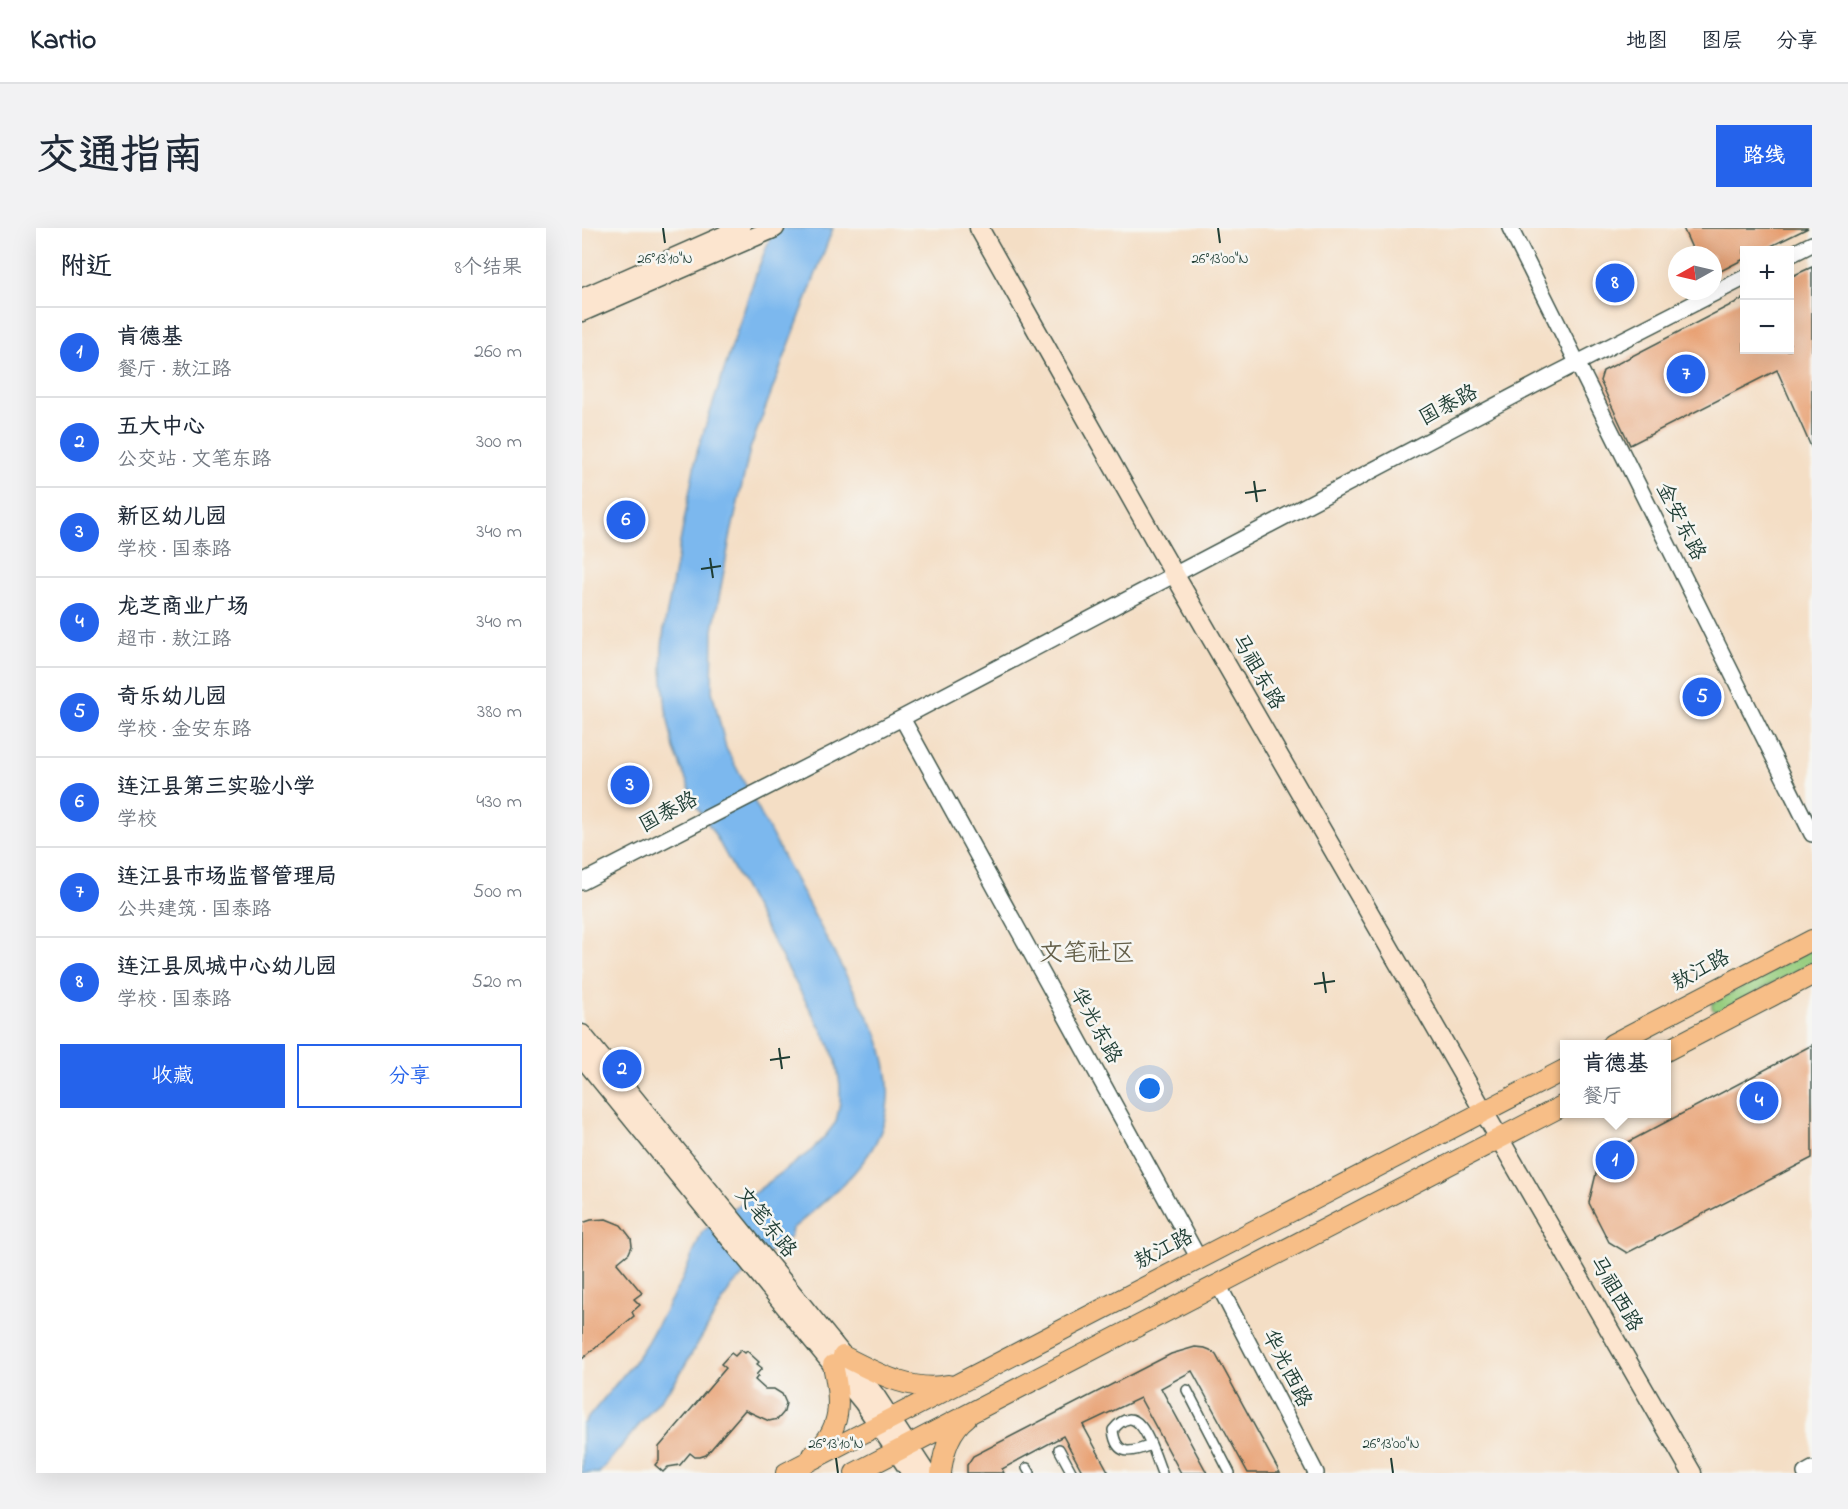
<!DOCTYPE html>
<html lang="zh">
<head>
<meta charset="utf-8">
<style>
  body { margin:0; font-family:"Indie Flower","LXGW WenKai TC",sans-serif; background:#f2f2f3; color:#1f2937 }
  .controls { position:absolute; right:18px; top:18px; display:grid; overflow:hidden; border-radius:0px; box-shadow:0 6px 24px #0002 }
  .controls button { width:54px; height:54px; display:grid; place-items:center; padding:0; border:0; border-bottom:2px solid #e0e1e3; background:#fff; color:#1f2937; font:30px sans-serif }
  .compass { position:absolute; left:1086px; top:18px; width:54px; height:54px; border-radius:50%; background:#fff; box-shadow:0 6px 24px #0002; rotate:262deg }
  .you { position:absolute; left:568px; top:861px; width:21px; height:21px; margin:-15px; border:4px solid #fff; border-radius:50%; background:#1a73e8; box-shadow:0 0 0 9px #1a73e833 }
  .badge { display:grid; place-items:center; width:39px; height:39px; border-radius:50%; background:#2563eb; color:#fff; font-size:20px; font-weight:700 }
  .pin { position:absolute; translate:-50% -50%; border:3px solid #fff; box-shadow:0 2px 6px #0006 }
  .popup { position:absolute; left:978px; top:812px; width:111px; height:78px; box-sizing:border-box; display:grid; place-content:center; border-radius:0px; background:#fff; filter:drop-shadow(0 2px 4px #0005); font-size:20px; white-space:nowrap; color:#747a83 }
  .popup b { font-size:22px; color:#1f2937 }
  .popup::after { content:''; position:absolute; left:50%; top:100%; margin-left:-12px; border:12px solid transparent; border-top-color:#fff }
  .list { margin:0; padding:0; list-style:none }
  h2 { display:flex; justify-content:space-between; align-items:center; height:78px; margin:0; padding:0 24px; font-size:26px }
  h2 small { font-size:20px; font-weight:400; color:#747a83 }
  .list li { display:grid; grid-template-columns:39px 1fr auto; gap:18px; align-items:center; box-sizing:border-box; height:90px; padding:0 24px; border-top:2px solid #e0e1e3 }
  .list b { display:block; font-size:22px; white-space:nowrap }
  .list p { margin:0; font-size:20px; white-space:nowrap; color:#747a83 }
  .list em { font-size:20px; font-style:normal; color:#747a83 }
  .actions { display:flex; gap:12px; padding:18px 24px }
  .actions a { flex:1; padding:14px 0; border:2px solid #2563eb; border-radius:0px; text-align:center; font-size:21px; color:#2563eb }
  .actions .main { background:#2563eb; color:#fff }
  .map { position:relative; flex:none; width:1230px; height:1245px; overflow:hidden; border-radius:0px }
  header { display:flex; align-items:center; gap:36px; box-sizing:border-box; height:84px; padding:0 30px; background:#fff; border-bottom:2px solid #e0e1e3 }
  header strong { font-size:28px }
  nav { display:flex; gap:33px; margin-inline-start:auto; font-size:21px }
  .intro { display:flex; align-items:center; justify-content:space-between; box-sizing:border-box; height:144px; padding:0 36px }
  h1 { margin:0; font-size:42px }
  .button { padding:15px 27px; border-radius:0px; background:#2563eb; color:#fff; font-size:21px; font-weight:700 }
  main { display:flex; gap:36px; padding:0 36px }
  aside { flex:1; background:#fff; border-radius:0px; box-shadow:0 6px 24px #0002 }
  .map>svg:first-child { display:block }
  .green { fill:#97cd7f; stroke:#5b855a; stroke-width:1.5 }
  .water { fill:#7bb8ee; stroke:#4d7a91; stroke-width:1.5 }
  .building { fill:#e8a072 }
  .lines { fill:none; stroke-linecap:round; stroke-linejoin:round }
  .pedestrian-casing { stroke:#3f554a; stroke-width:12 }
  .tertiary-casing { stroke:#3f554a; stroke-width:18 }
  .secondary-casing { stroke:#3f554a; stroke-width:21 }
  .primary-casing { stroke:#3f554a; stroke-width:22 }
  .pedestrian { stroke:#fff; stroke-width:9 }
  .tertiary { stroke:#fff; stroke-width:15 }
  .secondary { stroke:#fce5cf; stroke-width:18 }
  .primary { stroke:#f7be87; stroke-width:20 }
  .ticks { fill:none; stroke:#1f3d34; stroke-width:2 }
  .labels { text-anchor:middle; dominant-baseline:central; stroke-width:5; stroke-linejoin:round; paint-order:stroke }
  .street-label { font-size:21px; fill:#1f3d34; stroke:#f6f6f2 }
  .quarter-label { font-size:24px; fill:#65604a; stroke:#f6f6f2 }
  .ticks-label { font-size:15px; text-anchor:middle; fill:#1f3d34; stroke:#f6f6f2; stroke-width:5; stroke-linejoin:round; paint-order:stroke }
</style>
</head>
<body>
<header>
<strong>Kartio</strong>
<nav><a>地图</a><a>图层</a><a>分享</a></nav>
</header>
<div class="intro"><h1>交通指南</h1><a class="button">路线</a></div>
<main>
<aside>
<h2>附近<small>8个结果</small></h2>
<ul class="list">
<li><span class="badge">1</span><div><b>肯德基</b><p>餐厅 · 敖江路</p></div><em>260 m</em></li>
<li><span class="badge">2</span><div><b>五大中心</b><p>公交站 · 文笔东路</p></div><em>300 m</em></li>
<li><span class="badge">3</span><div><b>新区幼儿园</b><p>学校 · 国泰路</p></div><em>340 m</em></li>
<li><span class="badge">4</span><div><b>龙芝商业广场</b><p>超市 · 敖江路</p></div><em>340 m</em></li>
<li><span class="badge">5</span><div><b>奇乐幼儿园</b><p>学校 · 金安东路</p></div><em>380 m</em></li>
<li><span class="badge">6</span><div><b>连江县第三实验小学</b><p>学校</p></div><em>430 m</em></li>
<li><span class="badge">7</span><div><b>连江县市场监督管理局</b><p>公共建筑 · 国泰路</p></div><em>500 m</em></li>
<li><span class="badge">8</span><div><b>连江县凤城中心幼儿园</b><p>学校 · 国泰路</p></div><em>520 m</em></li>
</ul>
<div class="actions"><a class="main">收藏</a><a>分享</a></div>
</aside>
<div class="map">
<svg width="1230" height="1245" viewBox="0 0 1230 1245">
  <rect width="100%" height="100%" fill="#f6f6f2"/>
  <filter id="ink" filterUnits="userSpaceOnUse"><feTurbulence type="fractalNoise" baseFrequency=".0167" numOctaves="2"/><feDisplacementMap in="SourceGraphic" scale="12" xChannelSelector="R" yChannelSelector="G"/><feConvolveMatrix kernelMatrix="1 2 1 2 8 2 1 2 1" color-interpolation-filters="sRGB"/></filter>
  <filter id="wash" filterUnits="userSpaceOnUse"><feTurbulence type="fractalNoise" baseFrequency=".008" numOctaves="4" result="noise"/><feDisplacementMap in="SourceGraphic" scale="24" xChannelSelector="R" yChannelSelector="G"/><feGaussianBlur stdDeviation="1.35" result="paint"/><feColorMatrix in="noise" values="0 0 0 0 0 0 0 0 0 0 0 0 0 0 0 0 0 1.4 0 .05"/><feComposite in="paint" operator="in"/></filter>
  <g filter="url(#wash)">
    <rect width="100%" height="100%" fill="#f4dec5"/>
    <path class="green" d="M1230 721V735L1137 783H1133L1130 780V775Z"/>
    <path class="water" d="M192 0H251L168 221 148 310 131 402 130 463 144 520 295 806C330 904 279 943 210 1001L208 1009 183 1027 149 1059 93 1154 17 1245H0V1197L52 1134 64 1116 100 1052 120 1004 230 922 244 907 254 894 258 875V857L254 833 247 816 132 605 114 577 92 521 84 482 80 442V420L82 400 115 224 174 46Z"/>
    <g id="blocks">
      <path class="building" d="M1101 0H1226L1181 22H1162V31L1131 47V27H1113Z
        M1230 39V221L1195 142 1048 217 1020 157 1018 153 1021 143 1162 70V122H1208V49Z
        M1230 817V930L1045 1025 1027 1014 1007 975 1018 929Z
        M24 991 39 997 49 1010 50 1018 47 1025 35 1035 60 1065 52 1071 58 1077 50 1084 52 1088 0 1131V995L9 992Z
        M613 1119 623 1120 628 1122 634 1127 698 1245H666L610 1143 579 1160 625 1245H599L558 1170 501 1197 527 1245H501L481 1208 420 1241 422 1245H385V1237L391 1228 589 1126Z
        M159 1122 163 1125 165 1123 177 1134 175 1136 180 1140 174 1147 176 1148 173 1152 183 1161H192L200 1166 204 1175 202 1184 196 1191 187 1193 163 1182 124 1227 118 1229H113L108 1225 98 1237 86 1239 81 1244 73 1237 77 1232V1219L144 1140 139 1136 149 1125 153 1128Z"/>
    </g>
  </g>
  <g filter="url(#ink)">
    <use href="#blocks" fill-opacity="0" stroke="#3f554a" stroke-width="1.5"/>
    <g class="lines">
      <g class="pedestrian-casing">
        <path id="pedestrian" d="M605 1162 648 1245
          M569 1217C549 1225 534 1229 531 1202 558 1167 572 1226 580 1245
          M477 1221 490 1245
          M445 1240 448 1245"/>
      </g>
      <g class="tertiary-casing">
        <path id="tertiary" d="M928 0 1230 606
          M1208 27 1230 16
          M320 490 617 1031
          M0 654 320 490 968 149 1162 50
          M636 1056 734 1245
          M1223 1245 1230 1241"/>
      </g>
      <g class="secondary-casing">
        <path id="secondary" d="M397 0 579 323 1110 1245
          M0 70 159 0
          M0 84 193 0
          M0 806 293 1167 344 1245
          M0 829 281 1174 329 1245"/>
      </g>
      <g class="primary-casing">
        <path id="primary" d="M1030 816 1230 712
          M1084 823 1230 747
          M261 1128C293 1144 329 1165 366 1157
          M230 1227C261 1202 259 1173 251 1137
          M204 1245 982 842
          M273 1245 982 877
          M359 1245C361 1225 368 1202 385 1189"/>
      </g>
      <use href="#pedestrian" class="pedestrian"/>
      <use href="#tertiary" class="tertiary"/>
      <use href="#secondary" class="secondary"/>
      <use href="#primary" class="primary"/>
    </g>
  </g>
  <path class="ticks" d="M81 0 83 15M636 0 638 15M672 253 675 274M663 265 684 262M128 330 131 350M119 341 139 338M741 744 744 765M732 756 753 753M197 820 200 841M188 832 208 829M254 1230 256 1245M809 1230 811 1245"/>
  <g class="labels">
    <g class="street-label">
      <text transform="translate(867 178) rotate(-28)">国泰路</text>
      <text transform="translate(1098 294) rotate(63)">金安东路</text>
      <text transform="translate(675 444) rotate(60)">马祖东路</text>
      <text transform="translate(87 585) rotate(-28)">国泰路</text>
      <text transform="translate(1119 743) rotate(-28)">敖江路</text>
      <text transform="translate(513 798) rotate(61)">华光东路</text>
      <text transform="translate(183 995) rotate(51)">文笔东路</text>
      <text transform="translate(582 1022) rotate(-27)">敖江路</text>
      <text transform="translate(1033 1066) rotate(60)">马祖西路</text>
      <text transform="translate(704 1141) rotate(63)">华光西路</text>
    </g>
    <g class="quarter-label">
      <text x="505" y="726">文笔社区</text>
    </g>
  </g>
  <g class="ticks-label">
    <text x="83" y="35">26°13'10"N</text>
    <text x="638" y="35">26°13'00"N</text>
    <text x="254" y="1220">26°13'10"N</text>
    <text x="809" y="1220">26°13'00"N</text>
  </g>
</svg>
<div class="controls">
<button>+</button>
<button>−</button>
</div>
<svg class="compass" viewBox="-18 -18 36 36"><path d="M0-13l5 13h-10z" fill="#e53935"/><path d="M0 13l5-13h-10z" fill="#747a83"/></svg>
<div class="you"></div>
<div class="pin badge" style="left:1033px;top:932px">1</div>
<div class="popup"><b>肯德基</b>餐厅</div>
<div class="pin badge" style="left:40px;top:841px">2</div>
<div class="pin badge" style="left:48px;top:557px">3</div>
<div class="pin badge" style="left:1177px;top:873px">4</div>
<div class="pin badge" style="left:1120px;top:469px">5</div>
<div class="pin badge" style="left:44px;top:292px">6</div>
<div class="pin badge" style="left:1104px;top:146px">7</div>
<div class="pin badge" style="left:1033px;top:55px">8</div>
</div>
</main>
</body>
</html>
